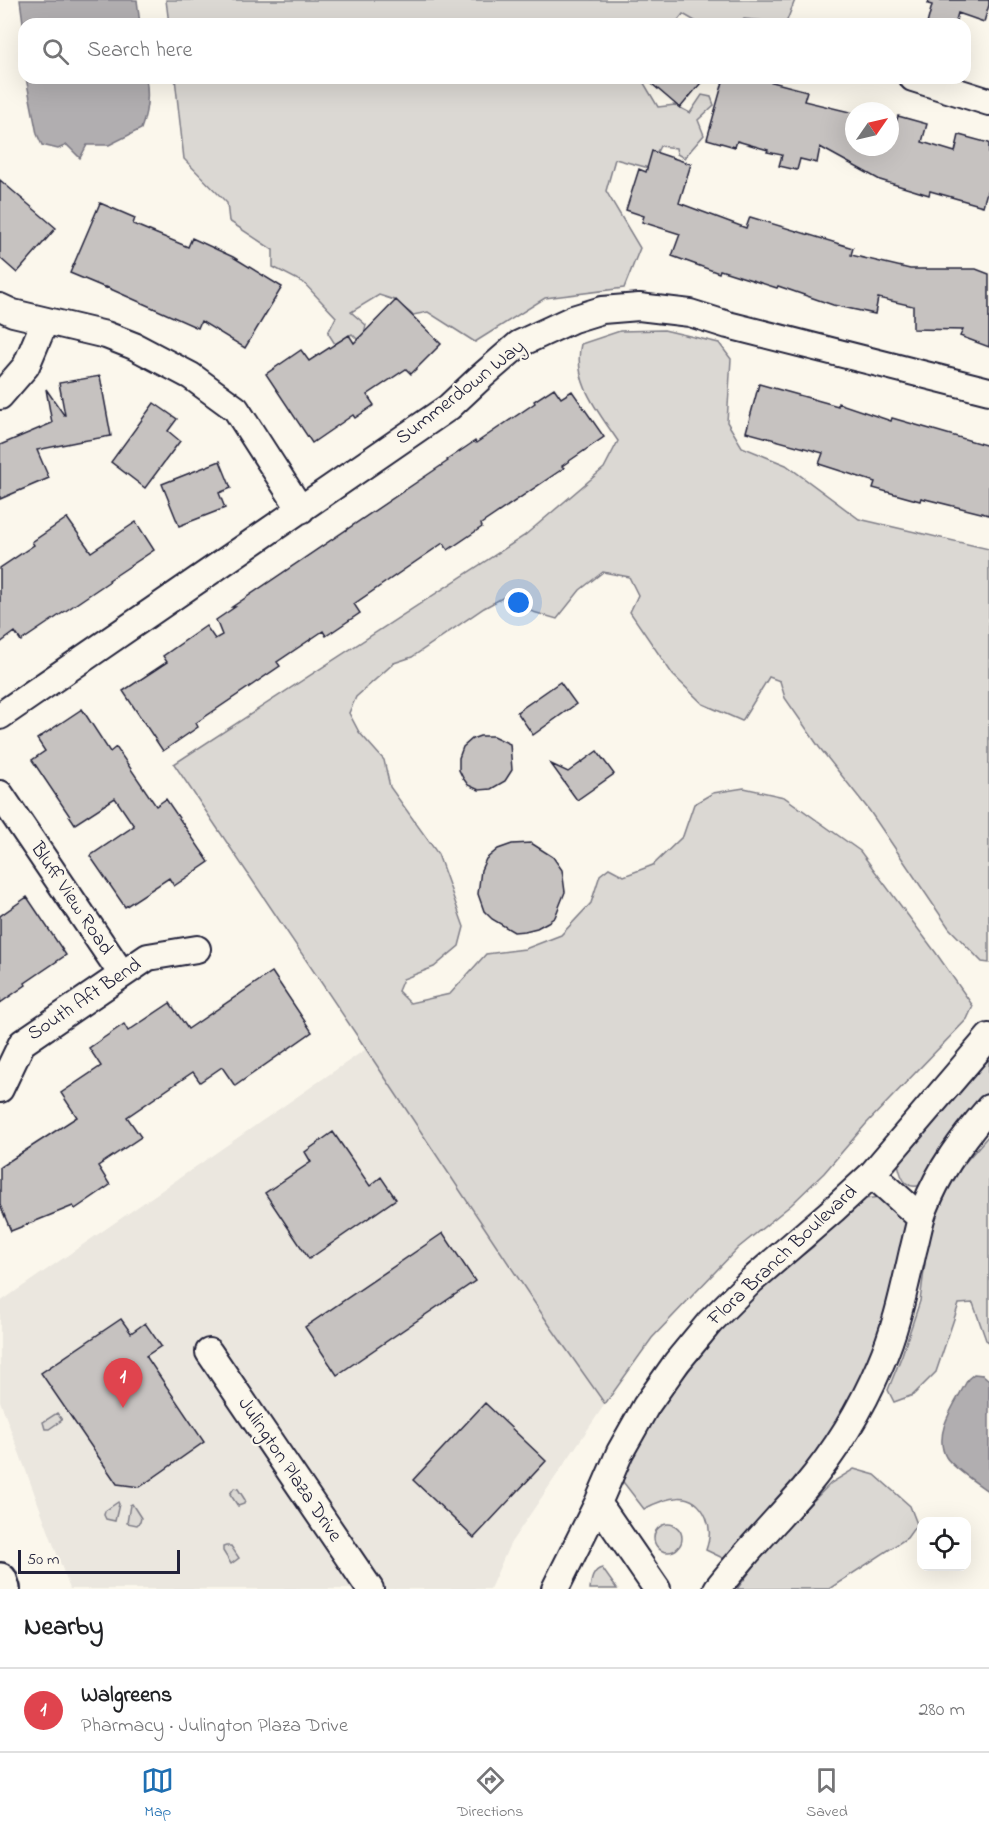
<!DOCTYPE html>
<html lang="en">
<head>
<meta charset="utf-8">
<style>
  body { margin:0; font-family:"Indie Flower",sans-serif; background:#f2f2f2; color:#202124 }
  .controls { position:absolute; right:18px; bottom:18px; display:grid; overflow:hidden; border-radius:12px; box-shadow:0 6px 24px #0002 }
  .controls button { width:54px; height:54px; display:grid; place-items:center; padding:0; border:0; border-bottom:2px solid #e0e0e0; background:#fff; color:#202124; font:30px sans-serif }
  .compass { position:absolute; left:845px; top:102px; width:54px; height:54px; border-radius:50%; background:#fff; box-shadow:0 6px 24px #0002; rotate:56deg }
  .scale { position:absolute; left:18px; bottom:15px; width:162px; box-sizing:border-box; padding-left:6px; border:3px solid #22223b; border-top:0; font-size:16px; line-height:21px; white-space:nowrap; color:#22223b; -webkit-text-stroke:4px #fbf7ec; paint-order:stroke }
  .you { position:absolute; left:519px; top:603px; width:21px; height:21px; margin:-15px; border:4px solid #fff; border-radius:50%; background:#1a73e8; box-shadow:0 0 0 9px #1a73e833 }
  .badge { display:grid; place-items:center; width:39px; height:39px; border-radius:50%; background:#1f6fb2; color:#fff; font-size:20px; font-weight:700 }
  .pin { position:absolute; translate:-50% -50px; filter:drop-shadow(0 2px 3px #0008) }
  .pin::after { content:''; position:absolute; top:32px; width:21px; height:18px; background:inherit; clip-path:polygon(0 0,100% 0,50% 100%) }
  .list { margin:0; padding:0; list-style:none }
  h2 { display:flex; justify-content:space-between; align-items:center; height:78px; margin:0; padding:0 24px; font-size:26px }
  h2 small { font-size:20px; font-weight:400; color:#757577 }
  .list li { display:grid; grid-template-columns:39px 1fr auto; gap:18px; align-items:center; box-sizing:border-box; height:84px; padding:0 24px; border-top:2px solid #e0e0e0 }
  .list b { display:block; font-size:22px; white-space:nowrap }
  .list p { margin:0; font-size:20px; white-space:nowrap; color:#757577 }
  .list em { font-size:20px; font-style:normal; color:#757577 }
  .icon { flex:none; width:33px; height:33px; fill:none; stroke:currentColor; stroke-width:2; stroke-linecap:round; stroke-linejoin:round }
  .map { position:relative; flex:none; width:989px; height:1589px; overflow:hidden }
  .search { position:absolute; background:#fff; box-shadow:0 6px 24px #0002; left:18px; right:18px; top:18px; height:66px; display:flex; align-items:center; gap:15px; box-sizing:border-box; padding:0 21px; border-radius:18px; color:#757577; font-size:22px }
  .sheet { height:162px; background:#fff }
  nav { display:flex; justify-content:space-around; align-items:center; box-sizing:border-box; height:84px; border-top:2px solid #e0e0e0; background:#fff; font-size:16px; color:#757577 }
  nav a { display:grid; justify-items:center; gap:3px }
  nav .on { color:#1f6fb2 }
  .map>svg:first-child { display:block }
  .built { fill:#ebe7df }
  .green { fill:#dbd8d3; stroke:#7e7d87; stroke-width:1.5 }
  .water { fill:#b1aeb0; stroke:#787681; stroke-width:1.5 }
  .building { fill:#c6c2c0; stroke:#22223b; stroke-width:1.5 }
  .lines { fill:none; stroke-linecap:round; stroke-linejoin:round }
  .minor-casing { stroke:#22223b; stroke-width:30 }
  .major-casing { stroke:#22223b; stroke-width:38 }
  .minor { stroke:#fbf7ec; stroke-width:26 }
  .major { stroke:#fbf7ec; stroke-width:33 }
  .labels { text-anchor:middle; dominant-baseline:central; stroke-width:4.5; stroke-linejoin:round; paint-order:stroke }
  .street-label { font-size:20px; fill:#22223b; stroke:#fbf7ec }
</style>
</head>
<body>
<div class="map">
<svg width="989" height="1589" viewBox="0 0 989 1589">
  <rect width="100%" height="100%" fill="#fbf7ec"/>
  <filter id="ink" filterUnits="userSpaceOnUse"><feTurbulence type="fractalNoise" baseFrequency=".0167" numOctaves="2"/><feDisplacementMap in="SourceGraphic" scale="12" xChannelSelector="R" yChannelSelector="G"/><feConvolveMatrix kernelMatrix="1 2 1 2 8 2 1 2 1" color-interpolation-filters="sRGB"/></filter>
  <g filter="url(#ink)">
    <path class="built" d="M366 1049 550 1326 605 1404 510 1544 490 1589H70L0 1401V1302Z"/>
    <path class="green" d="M166 0H795L786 23 744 19 738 24H700L683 14 675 24H169Z
      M175 78H641L658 107 675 105 690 113 702 95 711 97 714 105 698 120 704 135 684 158 677 154 676 148 660 146 649 168 615 159 606 191 640 248 624 288 545 298 475 342 428 312 413 315 394 300 379 295 351 312 366 325 364 334 357 339 352 334 335 344 328 333 336 317 304 283 273 267V250L229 221 227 203 184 159Z
      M664 330 719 343 731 359 727 422 742 447 786 465 859 519 989 549V963L982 962 949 928 869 810 819 747 785 698 780 681 769 677 742 721 703 704 673 675 630 612 638 595 629 577 603 572 580 590 557 619 523 609 504 597 484 608 412 657 394 663 356 697 349 713 359 732 384 760 390 787 438 854 464 927 459 946 434 967 403 979 398 991 410 1003 450 994 486 954 525 949 561 935 591 903 600 875 609 868 624 876 653 865 683 836 694 804 713 793 744 788 784 797 860 851 936 953 973 1006 967 1019 866 1124 824 1173 791 1205 738 1248 693 1295 652 1338 605 1404 550 1326 366 1049 174 764 524 536 604 468 618 441C598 411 572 382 581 344L620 331Z
      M989 1054V1096L926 1183C908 1192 901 1181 898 1163L910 1146Z
      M989 1135V1342L986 1340 973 1303 959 1304 936 1372 913 1395 894 1402 888 1390 902 1355 920 1301 929 1233 955 1174Z
      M880 1197 906 1220 909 1232 898 1290 839 1429 729 1561 706 1550C710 1538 711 1529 706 1517 693 1488 666 1497 644 1509L620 1478 649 1420 747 1298 813 1247 846 1211 864 1199Z
      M57 1413 62 1420 49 1429H45L43 1422Z
      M854 1469 875 1475 910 1506 917 1524 907 1538 829 1589H737L773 1541 831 1483Z
      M234 1488 238 1489 245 1500 244 1504 238 1506 230 1494Z
      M118 1502 119 1504 115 1521 106 1519 104 1515 105 1511Z
      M132 1504 141 1518 140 1522 137 1525 127 1523 130 1505Z
      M654 1538a14 14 0 1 1 28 0a14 14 0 1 1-28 0Z
      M226 1546H231L239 1558 231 1564 223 1551V1547Z
      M602 1568 617 1589H590C591 1580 593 1570 602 1568Z"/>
    <path class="water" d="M20 0H137L140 24H24V30Z
      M26 78H146C149 96 148 111 141 129L109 145H87L80 158 67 145 58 149 42 145 37 134Z
      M974 1374 983 1375 989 1380V1492C978 1484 952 1467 946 1457 932 1432 957 1401 968 1379Z"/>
    <path class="building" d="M929 0H989V5L984 22 958 13 955 24H927L932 5 928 4Z
      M645 78H705L680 108Z
      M724 78H757L807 91 804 101 854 113V147H890L898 116 927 124 922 142 955 152 959 135 989 143V185L983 206 930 191 929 195 880 180 820 147 817 163 800 159 797 170 779 166 782 155 767 152 768 150 737 141 735 147 707 139Z
      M652 151 691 164 679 203 746 228 750 217 853 248 851 255 910 269H976L989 274V347L960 336 963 330 913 329V306L878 298 875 314 833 305 778 286 777 288 720 270 719 273 672 256 680 234 642 222 644 216 626 210 639 169 646 172Z
      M0 180 56 228 17 273 0 258Z
      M100 203 135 218 133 224 188 247 192 238 233 257 282 287 245 348 201 321 198 328 106 287V288L70 273Z
      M396 300 441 344 411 374 406 369 367 395 374 405 355 418 353 415 312 443 266 374 301 350 309 361 349 335 354 343Z
      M100 376 111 436 82 441 80 440 81 441 37 450 49 478 0 499V445L52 423 46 389 64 415H65L59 383Z
      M759 384 838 406V403L891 421 892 418 989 446V515L921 498 920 501 873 488 875 482 819 464 823 453 746 432Z
      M554 388 561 398 572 391 604 437 562 466 564 468 481 524 482 527 448 550 443 543 354 604 360 613 326 636 323 631 277 662 280 666 196 723 198 727 163 751 123 691 167 662 163 656 206 626 215 639 222 635 216 620 235 607H232L448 461 447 460 475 441 476 443 535 403 534 401Z
      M154 403 177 419 168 431 180 441 145 488 111 462Z
      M220 461 231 488 219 493 225 508 179 526 162 484Z
      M67 518 91 552 136 522 154 550 109 580 110 581 21 641 15 632 0 643V568L34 545 32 542Z
      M560 682 576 704 533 735 517 712Z
      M82 709 110 752 116 747 156 806 166 799 209 862 174 886 169 878 125 907 90 856 134 826 115 798 75 824 32 760 45 751 37 739Z
      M480 736H493L510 744 512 770 505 781 491 789 479 790 468 785 463 778 459 770V758L463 747 472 739Z
      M597 751 614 774 577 800 551 764 568 772Z
      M531 843 553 857 562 870 565 892 555 917 548 922 537 928 525 931 514 932 492 919 484 911 478 894 481 870 486 859 498 849 512 844Z
      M27 897 66 955 25 983 26 985 0 1003V916Z
      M272 972 312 1032 235 1086 222 1067 200 1082 193 1072 127 1117 141 1137 98 1166 110 1185 75 1209 73 1206 11 1231 0 1205V1167L77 1117 61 1093 101 1066 89 1048 124 1024 128 1031 170 1003 188 1029Z
      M333 1132 370 1186 381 1177 396 1199 309 1259 265 1193 311 1162 305 1152Z
      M443 1233 475 1281 337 1375 305 1327Z
      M121 1319 131 1333 145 1323 161 1346 146 1356 204 1442 140 1487 117 1484 41 1373Z
      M485 1403 546 1461 474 1538 413 1480Z"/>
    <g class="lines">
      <g class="minor-casing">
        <path id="minor" d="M913 78 989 102
          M0 307 13 313 106 335 134 346 191 376 236 409 301 510
          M0 396 26 366 45 321
          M0 716 449 407 481 377 519 344 573 319 602 310 639 307 690 313 728 325 989 391
          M0 794 122 974
          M0 1089 22 1043 148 957 197 949
          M872 1174 921 1218
          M209 1352 370 1589
          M598 1503 657 1589
          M555 1589 598 1503 620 1452 646 1406 677 1362 710 1322 751 1281 833 1210 872 1174 989 1037
          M717 1589C744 1554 775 1522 804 1489 835 1452 861 1410 880 1365 896 1329 904 1290 913 1251 917 1237 919 1221 925 1207 939 1170 963 1138 989 1108"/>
      </g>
      <g class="major-casing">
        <path id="major" d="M0 1580 3 1589"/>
      </g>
      <use href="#minor" class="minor"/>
      <use href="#major" class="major"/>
    </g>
  </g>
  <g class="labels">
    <g class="street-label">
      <text transform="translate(461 393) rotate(-38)">Summerdown Way</text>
      <text transform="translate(71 899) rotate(56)">Bluff View Road</text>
      <text transform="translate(85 1000) rotate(-34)">South Aft Bend</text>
      <text transform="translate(783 1256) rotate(-43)">Flora Branch Boulevard</text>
      <text transform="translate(289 1470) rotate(56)">Julington Plaza Drive</text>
    </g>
  </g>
</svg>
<div class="controls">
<button><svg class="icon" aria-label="locate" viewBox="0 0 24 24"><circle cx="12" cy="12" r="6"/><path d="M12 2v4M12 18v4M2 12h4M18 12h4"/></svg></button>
</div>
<svg class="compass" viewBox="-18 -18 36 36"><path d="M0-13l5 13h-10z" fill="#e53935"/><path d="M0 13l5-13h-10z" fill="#757577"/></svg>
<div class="scale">50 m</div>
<div class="you"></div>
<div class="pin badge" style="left:123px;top:1408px;background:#e0444e">1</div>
<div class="search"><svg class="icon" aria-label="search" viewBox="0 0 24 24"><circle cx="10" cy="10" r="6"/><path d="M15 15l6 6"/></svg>Search here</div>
</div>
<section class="sheet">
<h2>Nearby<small></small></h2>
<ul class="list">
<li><span class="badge" style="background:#e0444e">1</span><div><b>Walgreens</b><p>Pharmacy · Julington Plaza Drive</p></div><em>280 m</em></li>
</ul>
</section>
<nav>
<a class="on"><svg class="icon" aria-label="map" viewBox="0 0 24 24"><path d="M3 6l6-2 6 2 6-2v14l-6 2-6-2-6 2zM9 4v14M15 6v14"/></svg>Map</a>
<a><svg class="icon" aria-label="directions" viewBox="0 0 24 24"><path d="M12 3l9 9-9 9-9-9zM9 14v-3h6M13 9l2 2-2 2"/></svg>Directions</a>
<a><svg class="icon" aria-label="saved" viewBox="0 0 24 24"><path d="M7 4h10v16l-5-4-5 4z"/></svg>Saved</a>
</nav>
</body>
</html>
